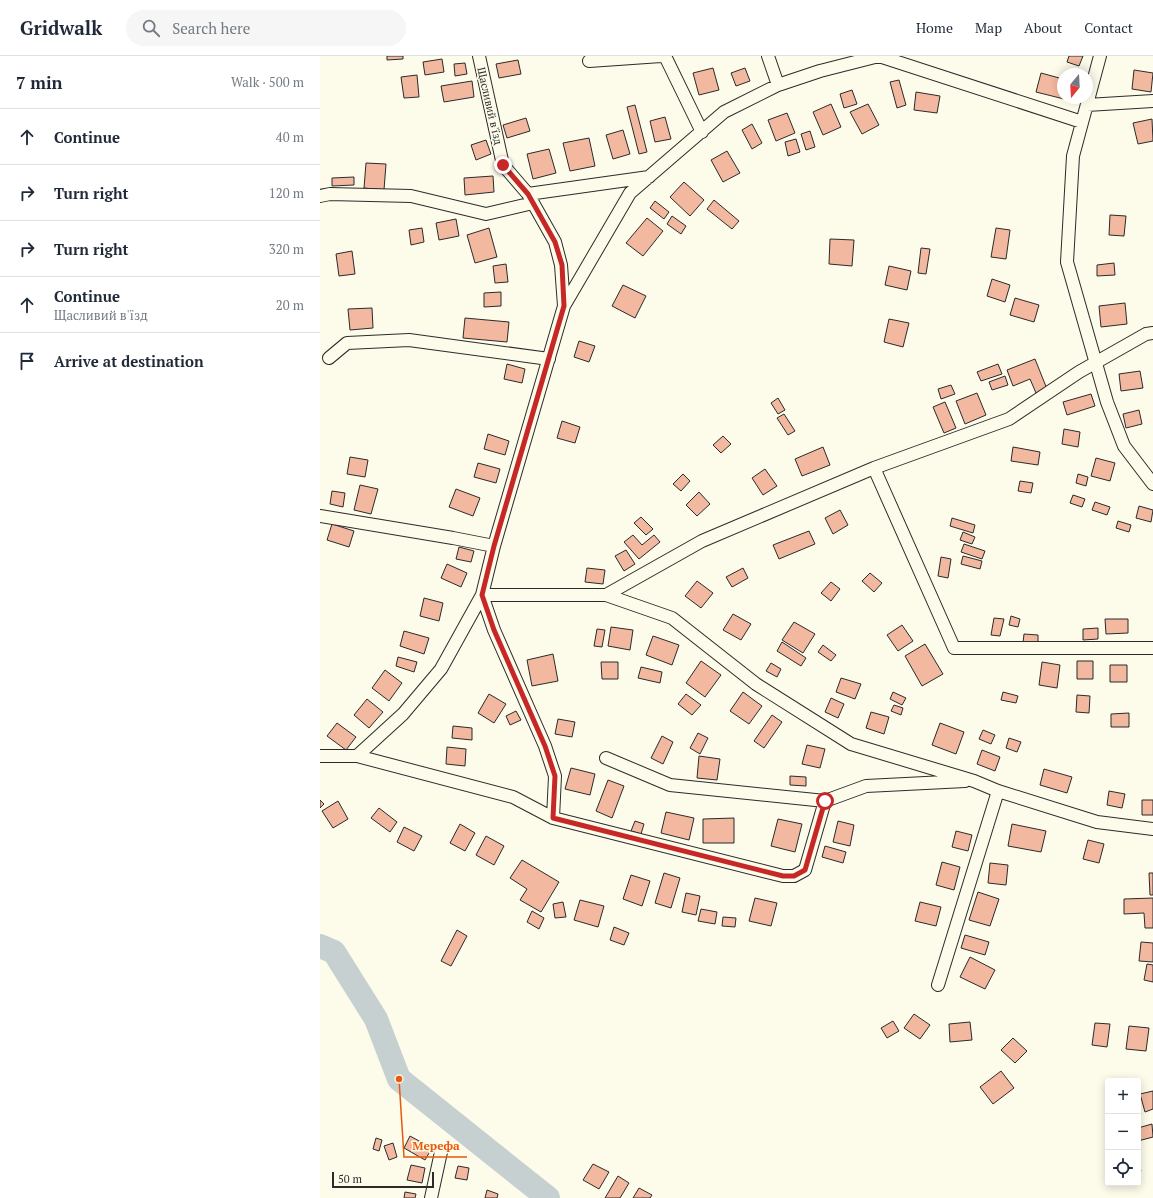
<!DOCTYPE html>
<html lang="en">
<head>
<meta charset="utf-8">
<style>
  body { margin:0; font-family:"PT Serif",serif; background:#f6f6f7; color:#1f2937 }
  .controls { position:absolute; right:12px; bottom:12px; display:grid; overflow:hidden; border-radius:4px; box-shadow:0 2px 10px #0003 }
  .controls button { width:36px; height:36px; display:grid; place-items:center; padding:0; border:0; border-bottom:1px solid #e0e1e3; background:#fff; color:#1f2937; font:20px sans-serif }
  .compass { position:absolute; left:737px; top:12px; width:36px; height:36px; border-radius:50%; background:#fff; box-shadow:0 2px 10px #0003; rotate:198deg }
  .scale { position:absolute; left:12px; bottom:10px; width:102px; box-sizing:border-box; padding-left:4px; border:2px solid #2b2b2b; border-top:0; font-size:11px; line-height:14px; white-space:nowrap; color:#2b2b2b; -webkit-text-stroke:3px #fdfbea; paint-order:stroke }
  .stop { position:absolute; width:12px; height:12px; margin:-9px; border:3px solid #c62828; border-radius:50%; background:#fff }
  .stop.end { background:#c62828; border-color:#fff; box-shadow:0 1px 4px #0008 }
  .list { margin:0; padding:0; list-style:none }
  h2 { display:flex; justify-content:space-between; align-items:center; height:52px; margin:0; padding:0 16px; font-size:17px }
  h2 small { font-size:13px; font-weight:400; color:#747a83 }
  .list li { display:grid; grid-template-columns:26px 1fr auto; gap:12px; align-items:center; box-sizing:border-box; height:56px; padding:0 16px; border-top:1px solid #e0e1e3 }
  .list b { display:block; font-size:15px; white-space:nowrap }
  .list p { margin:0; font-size:13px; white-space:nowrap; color:#747a83 }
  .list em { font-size:13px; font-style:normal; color:#747a83 }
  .icon { flex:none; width:22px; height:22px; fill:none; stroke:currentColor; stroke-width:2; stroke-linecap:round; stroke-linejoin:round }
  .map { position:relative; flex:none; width:833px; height:1142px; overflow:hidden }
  header { display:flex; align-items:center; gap:24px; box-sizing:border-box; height:56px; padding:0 20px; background:#fff; border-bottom:1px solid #e0e1e3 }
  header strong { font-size:19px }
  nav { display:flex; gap:22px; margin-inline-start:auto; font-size:14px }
  .search { width:280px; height:36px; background:#f6f6f7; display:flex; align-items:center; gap:10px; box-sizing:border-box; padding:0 14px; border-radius:22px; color:#747a83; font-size:15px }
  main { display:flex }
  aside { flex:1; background:#fff }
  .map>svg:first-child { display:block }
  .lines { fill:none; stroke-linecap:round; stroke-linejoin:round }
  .river { stroke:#c7d0d0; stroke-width:24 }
  .building { fill:#f2b8a0; stroke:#2b2b2b }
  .street-casing { stroke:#2b2b2b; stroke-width:14 }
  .street { stroke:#fdfbea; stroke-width:12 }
  .route { stroke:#c62828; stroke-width:5 }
  .labels { text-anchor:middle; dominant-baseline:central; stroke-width:3; stroke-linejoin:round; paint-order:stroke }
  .street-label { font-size:11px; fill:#2b2b2b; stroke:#fdfbea }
  .leader { fill:none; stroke:#e8590c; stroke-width:1.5 }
  .callout-dot { fill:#e8590c; stroke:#fdfbea; stroke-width:1.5 }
  .callout-label { font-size:12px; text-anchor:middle; font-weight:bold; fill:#e8590c; stroke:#fdfbea; stroke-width:3; stroke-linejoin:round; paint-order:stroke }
</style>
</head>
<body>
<header>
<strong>Gridwalk</strong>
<div class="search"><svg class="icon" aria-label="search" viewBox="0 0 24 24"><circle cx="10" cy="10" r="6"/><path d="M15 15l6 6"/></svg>Search here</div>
<nav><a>Home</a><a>Map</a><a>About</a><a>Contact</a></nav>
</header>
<main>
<aside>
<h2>7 min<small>Walk · 500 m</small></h2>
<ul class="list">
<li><svg class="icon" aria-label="ahead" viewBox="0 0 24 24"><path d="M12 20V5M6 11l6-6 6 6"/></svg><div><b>Continue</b></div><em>40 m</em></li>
<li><svg class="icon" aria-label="right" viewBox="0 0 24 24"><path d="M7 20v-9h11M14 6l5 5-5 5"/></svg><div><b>Turn right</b></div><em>120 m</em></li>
<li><svg class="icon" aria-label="right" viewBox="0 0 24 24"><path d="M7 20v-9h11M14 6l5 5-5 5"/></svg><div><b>Turn right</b></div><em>320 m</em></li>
<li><svg class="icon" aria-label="ahead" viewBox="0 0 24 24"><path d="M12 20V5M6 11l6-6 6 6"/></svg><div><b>Continue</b><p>Щасливий в'їзд</p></div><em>20 m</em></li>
<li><svg class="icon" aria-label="arrive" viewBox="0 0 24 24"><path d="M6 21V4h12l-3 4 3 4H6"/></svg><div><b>Arrive at destination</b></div></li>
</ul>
</aside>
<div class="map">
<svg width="833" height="1142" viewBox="0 0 833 1142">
  <rect width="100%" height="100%" fill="#fdfbea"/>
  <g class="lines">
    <path class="river" d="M0 890 14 896 56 963 79 1023 228 1142"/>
  </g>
  <path class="building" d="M67 0H83V3L67 4Z
    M749 0H763L759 10 747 6Z
    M122 3 124 16 105 19 103 6Z
    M198 4 201 18 179 22 176 8Z
    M145 7 147 18 135 20 134 8Z
    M393 12 399 34 379 39 373 17Z
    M425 12 430 25 416 30 411 17Z
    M814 14 833 17 831 36 812 33Z
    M721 17 743 23V42H748V44L716 36Z
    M97 19 99 41 84 42 81 21Z
    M579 24 586 49 577 52 570 26Z
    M152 25 154 41 124 46 121 30Z
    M532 34 537 48 524 52 520 38Z
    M596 36 620 40 617 57 594 54Z
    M511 48 521 71 503 79 493 56Z
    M548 48 559 69 542 78 530 56Z
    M315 49 327 96 319 98 307 51Z
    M467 57 475 77 456 85 448 64Z
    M345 61 351 83 335 86 330 65Z
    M206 62 210 75 187 82 183 69Z
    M832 63 833 85 818 88 813 67Z
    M432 68 442 87 432 93 422 74Z
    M303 74 310 98 293 103 286 79Z
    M490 75 495 91 486 94 481 78Z
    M269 82 275 110 250 115 243 87Z
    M476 83 480 96 468 100 465 86Z
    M166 84 171 98 156 104 151 89Z
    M229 93 236 117 213 123 207 98Z
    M407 95 420 117 403 126 391 104Z
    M46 107 66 108 64 134 44 132Z
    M173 120 174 136 145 139 144 122Z
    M34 121V129L12 130V122Z
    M364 126 384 144 370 160 350 141Z
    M394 144 419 165 412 173 387 153Z
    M335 145 349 156 344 163 330 152Z
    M790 159 806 160 804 180 789 179Z
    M352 160 366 170 361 178 347 168Z
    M327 162 343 175 323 200 306 187Z
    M136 163 139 180 119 184 116 167Z
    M102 172 104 186 91 189 89 174Z
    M169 172 177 201 155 207 147 179Z
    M676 172 690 174 686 203 671 201Z
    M510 183 534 184 532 210 509 208Z
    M601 192 610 193 606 218 598 217Z
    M32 195 35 218 19 220 16 198Z
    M794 207 795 219 777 220V209Z
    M186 208 188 226 175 227 173 210Z
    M569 210 591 215 587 234 565 229Z
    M672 223 690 229 685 246 667 240Z
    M303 229 326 240 315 262 292 250Z
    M181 236V250L164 251V237Z
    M695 242 719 249 714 266 690 259Z
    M805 247 807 268 781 271 779 250Z
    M52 252 53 272 30 274 28 253Z
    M145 262 189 266 187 286 143 282Z
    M569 263 589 267 583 291 564 286Z
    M259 285 275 290 269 306 254 301Z
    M715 303 727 333 716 337 710 323 693 330 687 314Z
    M187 308 205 313 202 327 184 323Z
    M678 308 682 318 661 325 657 316Z
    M820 315 823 332 801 335 799 318Z
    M685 320 688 329 672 334 669 326Z
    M631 329 635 338 621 343 618 333Z
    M657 337 666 359 645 368 636 345Z
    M771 338 775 350 747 359 743 346Z
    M458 342 465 354 458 358 451 347Z
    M625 346 636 372 624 377 613 351Z
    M819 354 822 368 806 372 803 358Z
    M464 358 475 375 468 379 457 362Z
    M242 365 260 371 255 387 237 382Z
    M744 373 760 376 758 391 742 388Z
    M168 378 189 385 185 399 164 393Z
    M403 380 411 388 401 397 393 389Z
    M503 391 510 409 482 420 475 403Z
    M693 391 720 396 718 409 691 405Z
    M30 401 48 404 45 421 27 418Z
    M776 402 795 407 790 425 771 420Z
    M158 407 180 413 176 427 154 421Z
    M445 413 457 430 443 439 432 422Z
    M363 418 370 425 361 435 353 428Z
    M758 418 768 421 766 430 756 427Z
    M700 425 713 427 711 437 698 435Z
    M40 429 58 433 51 458 34 454Z
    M136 433 160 442 153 460 129 451Z
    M12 435 25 437 23 451 10 448Z
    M379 436 390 448 377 460 366 449Z
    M753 439 765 443 762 451 750 447Z
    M775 446 790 451 787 459 772 454Z
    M819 450 833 454 831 466 816 462Z
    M520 454 528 469 513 478 505 462Z
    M321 461 333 473 326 479 314 467Z
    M632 462 655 469 653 477 630 470Z
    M798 465 811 469 809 476 796 472Z
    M12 468 34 475 29 491 7 484Z
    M489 475 495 488 459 503 453 489Z
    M643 476 655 481 652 488 640 484Z
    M313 479 322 489 334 479 340 486 319 503 304 486Z
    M644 488 665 495 662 503 641 496Z
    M139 491 154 495 151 506 136 503Z
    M306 494 315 508 304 515 295 500Z
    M643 500 662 505 660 513 641 508Z
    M621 501 631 503 628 522 618 520Z
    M127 508 147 517 141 531 121 522Z
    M267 512 285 514 283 528 265 526Z
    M423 512 428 522 412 531 406 521Z
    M550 517 562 527 554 536 542 525Z
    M377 525 393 537 381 552 365 540Z
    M511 526 520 533 511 545 501 537Z
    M104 542 123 547 119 565 100 560Z
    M413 558 431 568 421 584 403 574Z
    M691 560 700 563 698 571 689 569Z
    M674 562 684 563 680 580 671 579Z
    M785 563H808V577L786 578Z
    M474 566 495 578 483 597 462 584Z
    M582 569 593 585 578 595 567 579Z
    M291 571 313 574 310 594 288 590Z
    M778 572V583L763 584V573Z
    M277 573 285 574 282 591 274 590Z
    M84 575 109 582 104 598 80 590Z
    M704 578 718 579V587H703Z
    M333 580 359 589 352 609 326 599Z
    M462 586 486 602 481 610 457 595Z
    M605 588 623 618 602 630 585 600Z
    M503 589 516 599 511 605 498 596Z
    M233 598 238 625 212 630 207 604Z
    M78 601 97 606 94 616 76 610Z
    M381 605 401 619 385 641 366 627Z
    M757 605H773V623H757Z
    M281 606H298V623H282Z
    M722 606 740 609 737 632 719 629Z
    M451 607 461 613 457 621 446 615Z
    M790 609H807V626H790Z
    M321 611 342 616 340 627 318 622Z
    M65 614 82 627 69 645 52 632Z
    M521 622 541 628 535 643 516 636Z
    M423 636 442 650 429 668 410 655Z
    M573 636 586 642 582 649 570 643Z
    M683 636 698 640 696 647 681 644Z
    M169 638 186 648 174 667 158 657Z
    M366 638 381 649 372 659 358 648Z
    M757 639 770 640 769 657 756 656Z
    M511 642 524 648 518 662 505 656Z
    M47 643 63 656 49 672 34 659Z
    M574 649 583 652 581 659 571 655Z
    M196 655 201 664 190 669 186 660Z
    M551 656 569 661 564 678 546 672Z
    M809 657V671H791V658Z
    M452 659 462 666 444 692 434 685Z
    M238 663 255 666 252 681 235 678Z
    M17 667 36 681 26 694 7 680Z
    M620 667 644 676 636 698 612 689Z
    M133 670 152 672V684L132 682Z
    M663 674 675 679 671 688 659 683Z
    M378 677 388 682 380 698 370 692Z
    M342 680 353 686 343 708 331 702Z
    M689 682 701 686 697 696 686 692Z
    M487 689 505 693 500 712 482 708Z
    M127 691 146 693 145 710 126 708Z
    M662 694 680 701 675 715 657 708Z
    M379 700 400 703 397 724 377 722Z
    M251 712 275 718 270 739 245 733Z
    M724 713 752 721 747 737 720 729Z
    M470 720 486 721V730L470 729Z
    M288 724 304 730 292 762 276 755Z
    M789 735 805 738 802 752 787 749Z
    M0 744 4 748 0 752Z
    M822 744H833V759H822Z
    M18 745 28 763 13 772 2 755Z
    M59 752 77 766 70 776 51 762Z
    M346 756 374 762 369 784 341 777Z
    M414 762V787H383V763Z
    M458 763 482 768 475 796 451 790Z
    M315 765 324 768 321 778 311 775Z
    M518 765 534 769 530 790 513 786Z
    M140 768 155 777 145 795 130 787Z
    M692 768 726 775 721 796 688 790Z
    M84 771 102 780 94 795 77 786Z
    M636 775 652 779 648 795 632 791Z
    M166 780 184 790 174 809 156 799Z
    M768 784 784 788 779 807 763 803Z
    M505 790 526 796 523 807 502 801Z
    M202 804 239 826 221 856 200 844 207 833 190 822Z
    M622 806 640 811 634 834 616 829Z
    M670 807 688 809 686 829 668 827Z
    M344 817 360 822 351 852 335 847Z
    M829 817H833V839H830Z
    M311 819 330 825 322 850 303 843Z
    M658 836 679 843 670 870 649 864Z
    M366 837 380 840 376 859 362 856Z
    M435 842 457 847 451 870 429 865Z
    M833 842V872H825L824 857 804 858V843Z
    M260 844 284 850 278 871 254 864Z
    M243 846 246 861 235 862 233 848Z
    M600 846 621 851 616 870 595 865Z
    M381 853 397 856 395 868 378 865Z
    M212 855 224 862 219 873 207 866Z
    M403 861 416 862 415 871 402 870Z
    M294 871 309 877 304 889 290 884Z
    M137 874 147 880 131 910 121 905Z
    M645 879 669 886 665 899 641 892Z
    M821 886 833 887V906L819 905Z
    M650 901 675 914 665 933 640 921Z
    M827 908 833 909V926L824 924Z
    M594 958 610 969 600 983 584 972Z
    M573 965 579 975 567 982 561 972Z
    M650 966 652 984 630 986 629 968Z
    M775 967 790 968 787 991 772 989Z
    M809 970 829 972 826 995 806 993Z
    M693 982 707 995 695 1007 681 994Z
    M681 1015 694 1032 673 1048 660 1031Z
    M833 1035V1053L825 1056 820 1038Z
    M832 1068 833 1081 818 1085V1072Z
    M90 1080 112 1092 105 1104 84 1092Z
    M56 1082 62 1084 59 1095 53 1093Z
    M73 1087 77 1101 69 1104 64 1090Z
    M818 1106 821 1115 818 1116Z
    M273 1108 289 1116 279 1133 263 1124Z
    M91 1109 105 1112 102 1127 87 1124Z
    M138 1110 149 1112 147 1124 135 1122Z
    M298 1120 309 1127 300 1142H285Z
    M319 1132 332 1139 330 1142H313Z
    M167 1134 178 1138 177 1142H165Z
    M85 1136 96 1138 95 1142H84Z"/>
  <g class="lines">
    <g class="street-casing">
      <path id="street" d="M159 0 183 109 208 138 235 186 241 209 244 250
        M345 0 382 76
        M448 0 458 29
        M780 0 753 100 747 206 787 346 804 390 833 428
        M269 5 341 0
        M767 49 833 45
        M208 138 329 121
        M0 140 10 138 91 140 166 158 213 147
        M9 302 27 287 89 284 229 303
        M554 412 634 592H833
        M0 460 133 482 174 490
        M286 539 382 485 554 412 689 363 759 316 826 278 833 277
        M0 700H37L83 658 121 613 162 539 174 490 244 250 310 137 404 56 458 29 500 15 559 0 762 66
        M37 700 193 741 233 762 463 820H474L485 814 505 745
        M286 702 350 729 505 745 546 730 645 725
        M233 762 235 720 225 690 174 574 162 539H286L352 562 436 628 531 688 654 725 678 735 777 766 833 773
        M618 929 678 735
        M111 1142 121 1096"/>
    </g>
    <use href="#street" class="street"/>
  </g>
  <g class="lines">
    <path class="route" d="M183 109 208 138 235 186 242 209 244 250 174 490 162 539 174 574 225 690 235 720 233 762 463 820H474L485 814 505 745"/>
  </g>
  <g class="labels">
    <g class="street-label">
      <text transform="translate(170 50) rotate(77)">Щасливий в'їзд</text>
    </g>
  </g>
  <path class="leader" d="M79 1023L84 1101H147"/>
  <circle class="callout-dot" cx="79" cy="1023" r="4"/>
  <g class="callout-label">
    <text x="116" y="1094">Мерефа</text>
  </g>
</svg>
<div class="controls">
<button>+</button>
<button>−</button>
<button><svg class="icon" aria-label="locate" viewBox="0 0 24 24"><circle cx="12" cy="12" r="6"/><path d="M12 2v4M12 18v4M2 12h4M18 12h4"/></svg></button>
</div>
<svg class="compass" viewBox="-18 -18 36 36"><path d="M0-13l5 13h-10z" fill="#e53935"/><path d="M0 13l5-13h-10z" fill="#747a83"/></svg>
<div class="scale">50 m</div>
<div class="stop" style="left:505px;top:745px"></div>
<div class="stop end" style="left:183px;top:109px"></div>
</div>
</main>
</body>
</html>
